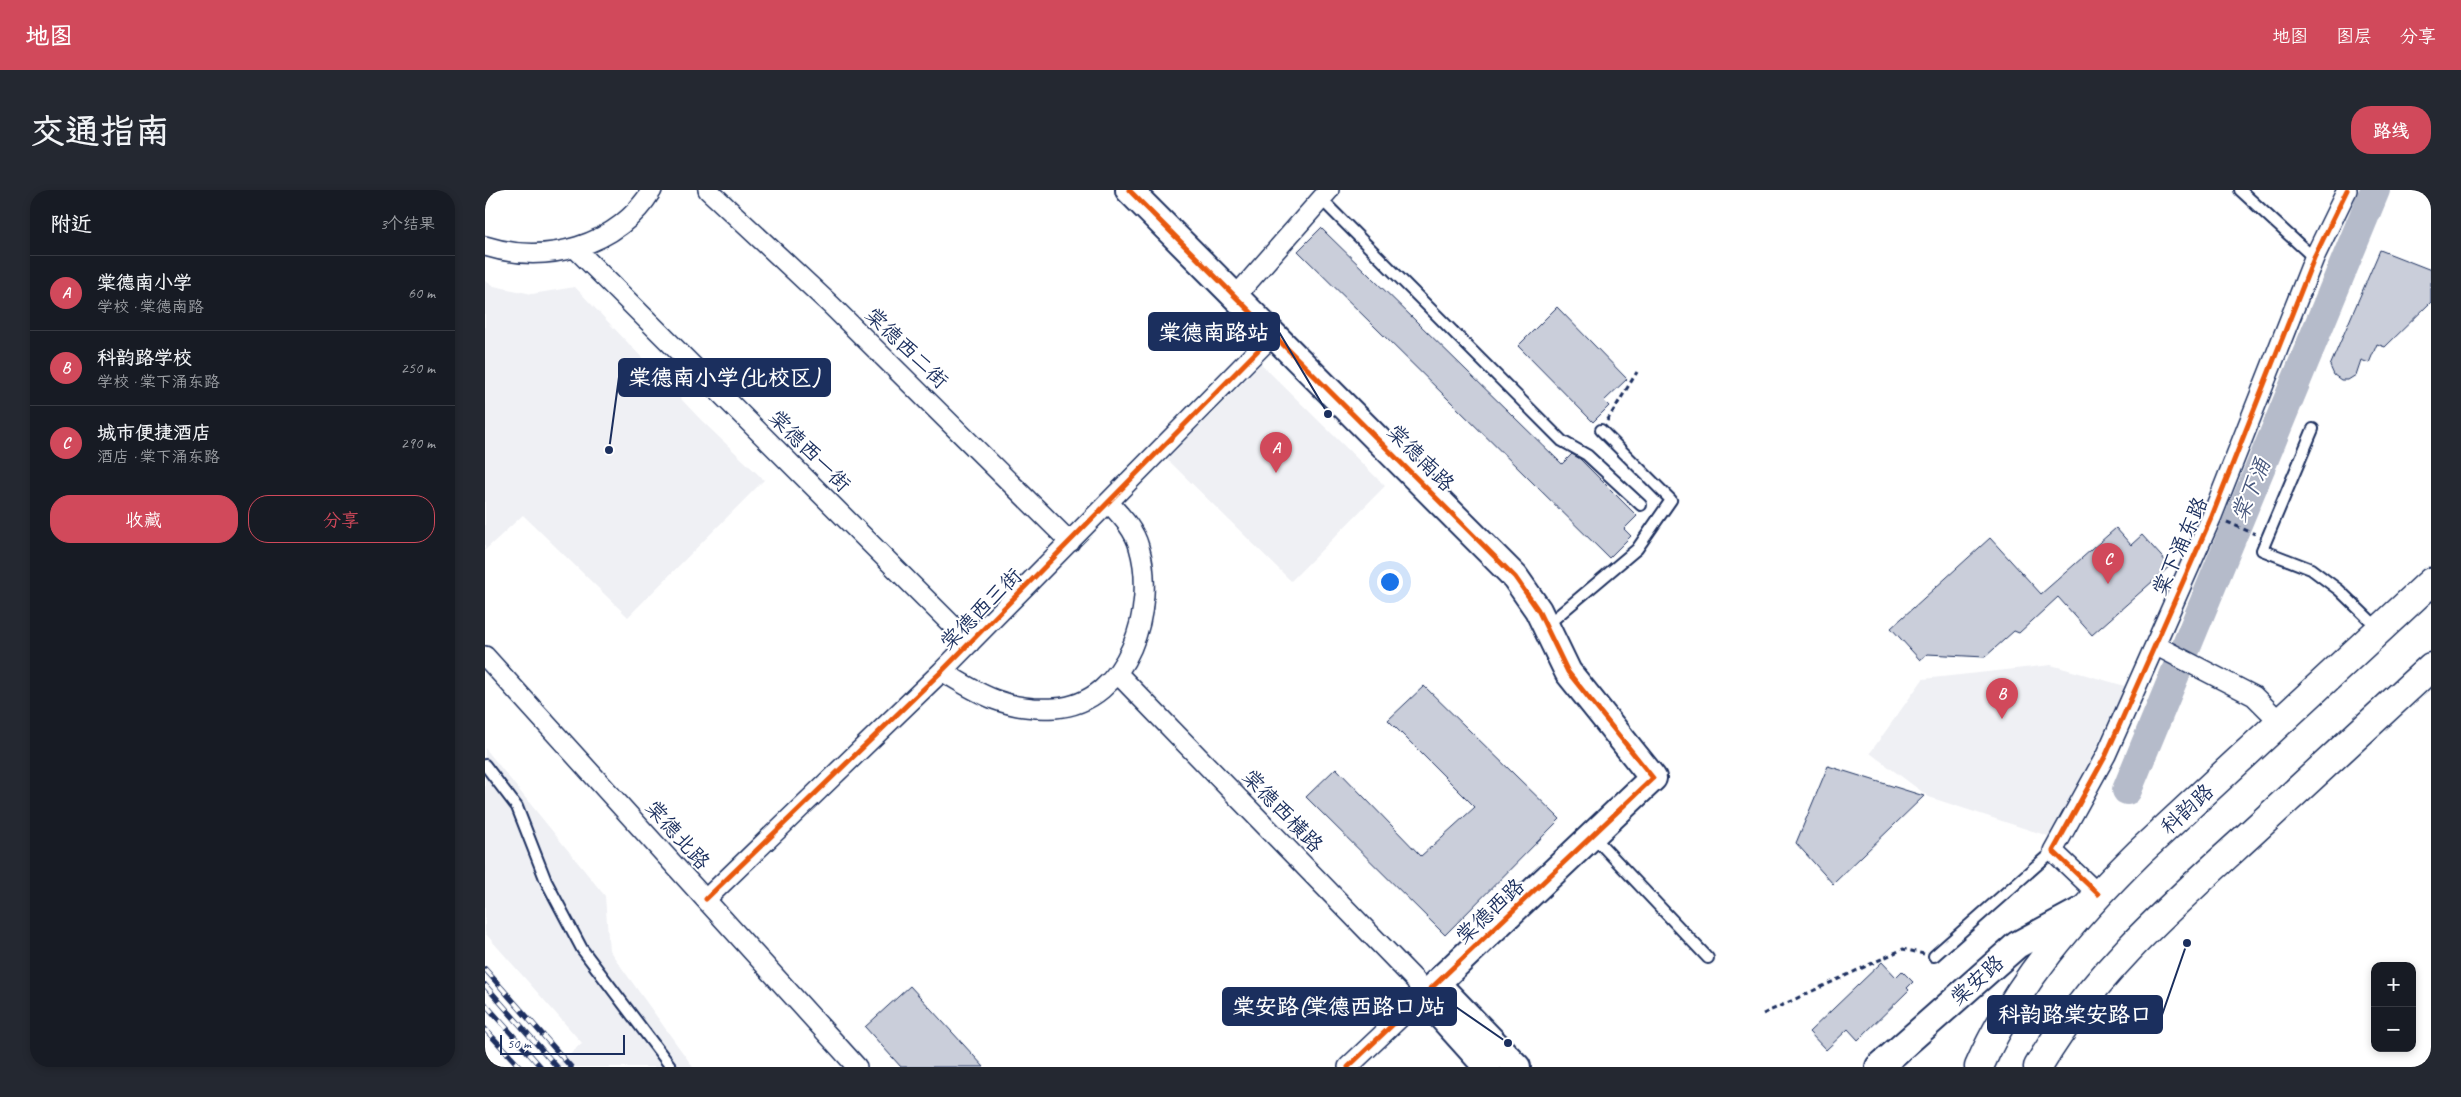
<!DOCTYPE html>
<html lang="zh">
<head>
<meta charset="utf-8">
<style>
  body { margin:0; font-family:Caveat,"LXGW WenKai TC",sans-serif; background:#242831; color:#f1f3f6 }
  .controls { position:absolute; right:15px; bottom:15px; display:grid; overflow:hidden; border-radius:10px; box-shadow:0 2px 8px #0003 }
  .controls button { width:45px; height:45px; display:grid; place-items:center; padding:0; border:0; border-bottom:1px solid #363941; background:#171b24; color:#f1f3f6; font:25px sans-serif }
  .scale { position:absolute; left:15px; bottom:12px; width:125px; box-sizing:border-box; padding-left:5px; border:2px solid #1b2f5e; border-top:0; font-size:14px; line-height:18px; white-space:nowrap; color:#1b2f5e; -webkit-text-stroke:4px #fff; paint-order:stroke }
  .you { position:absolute; left:904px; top:391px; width:18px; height:18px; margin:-12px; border:4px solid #fff; border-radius:50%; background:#1a73e8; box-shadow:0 0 0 8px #1a73e833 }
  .badge { display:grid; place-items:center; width:32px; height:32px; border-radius:50%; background:#d1495b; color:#fff; font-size:16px; font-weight:700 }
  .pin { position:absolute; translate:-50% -41px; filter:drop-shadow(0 1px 2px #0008) }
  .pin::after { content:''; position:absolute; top:26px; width:18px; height:15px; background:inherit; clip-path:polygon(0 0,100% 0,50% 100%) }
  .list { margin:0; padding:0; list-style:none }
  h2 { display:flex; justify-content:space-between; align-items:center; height:65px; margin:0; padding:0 20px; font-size:21px }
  h2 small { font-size:16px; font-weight:400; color:#9ea1a6 }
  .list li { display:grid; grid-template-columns:32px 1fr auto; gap:15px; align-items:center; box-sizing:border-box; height:75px; padding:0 20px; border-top:1px solid #363941 }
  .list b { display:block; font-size:19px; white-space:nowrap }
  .list p { margin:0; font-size:16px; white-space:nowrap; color:#9ea1a6 }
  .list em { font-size:16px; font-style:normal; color:#9ea1a6 }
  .actions { display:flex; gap:10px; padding:15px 20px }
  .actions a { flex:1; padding:11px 0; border:1px solid #d1495b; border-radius:20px; text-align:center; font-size:18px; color:#d1495b }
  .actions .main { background:#d1495b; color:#fff }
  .map { position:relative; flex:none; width:1946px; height:877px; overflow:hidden; border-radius:20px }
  header { display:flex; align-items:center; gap:30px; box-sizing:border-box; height:70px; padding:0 25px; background:#d1495b; color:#fff }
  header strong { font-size:24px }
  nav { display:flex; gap:28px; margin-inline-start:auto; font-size:18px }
  .intro { display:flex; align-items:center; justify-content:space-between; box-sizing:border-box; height:120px; padding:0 30px }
  h1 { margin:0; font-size:35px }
  .button { padding:12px 22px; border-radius:20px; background:#d1495b; color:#fff; font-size:18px; font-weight:700 }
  main { display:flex; gap:30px; padding:0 30px }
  aside { flex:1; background:#171b24; border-radius:20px; box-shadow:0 2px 8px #0003 }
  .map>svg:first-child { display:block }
  .built { fill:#eff0f4 }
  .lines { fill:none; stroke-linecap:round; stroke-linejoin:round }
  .river { stroke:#b5bbca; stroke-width:30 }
  .building { fill:#caceda; stroke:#1b2f5e }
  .lane-casing { stroke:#1b2f5e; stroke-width:14 }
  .street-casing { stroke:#1b2f5e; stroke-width:22 }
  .secondary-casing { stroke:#1b2f5e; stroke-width:30 }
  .highway-casing { stroke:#1b2f5e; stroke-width:31 }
  .path { stroke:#1b2f5e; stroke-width:3; stroke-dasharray:5 4; stroke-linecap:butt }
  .lane { stroke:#fff; stroke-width:10 }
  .street { stroke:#fff; stroke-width:19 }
  .secondary { stroke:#fff; stroke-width:26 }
  .highway { stroke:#fff; stroke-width:28 }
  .rail-casing { stroke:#1b2f5e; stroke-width:5.5 }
  .rail { stroke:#fff; stroke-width:4; stroke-dasharray:11; stroke-linecap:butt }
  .cycleway-casing { stroke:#fff; stroke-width:8 }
  .cycleway { stroke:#e8590c; stroke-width:5 }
  .labels { text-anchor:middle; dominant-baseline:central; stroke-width:4; stroke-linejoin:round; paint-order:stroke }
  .street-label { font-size:21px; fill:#1b2f5e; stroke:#fff }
  .water-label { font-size:22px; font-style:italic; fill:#49597e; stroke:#fff }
  .leader { fill:none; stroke:#1b2f5e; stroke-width:2 }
  .callout-dot { fill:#1b2f5e; stroke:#fff; stroke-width:2 }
  .callout { fill:#1b2f5e; stroke:#1b2f5e; stroke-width:2 }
  .callout-label { font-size:22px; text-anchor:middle; font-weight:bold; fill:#fff }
</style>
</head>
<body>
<header>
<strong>地图</strong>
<nav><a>地图</a><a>图层</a><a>分享</a></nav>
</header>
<div class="intro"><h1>交通指南</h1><a class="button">路线</a></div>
<main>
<aside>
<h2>附近<small>3个结果</small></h2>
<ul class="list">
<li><span class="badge">A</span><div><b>棠德南小学</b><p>学校 · 棠德南路</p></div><em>60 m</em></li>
<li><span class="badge">B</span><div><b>科韵路学校</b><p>学校 · 棠下涌东路</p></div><em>250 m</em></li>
<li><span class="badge">C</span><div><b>城市便捷酒店</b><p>酒店 · 棠下涌东路</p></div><em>290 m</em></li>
</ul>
<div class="actions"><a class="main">收藏</a><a>分享</a></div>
</aside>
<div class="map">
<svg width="1946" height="877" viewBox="0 0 1946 877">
  <rect width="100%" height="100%" fill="#fff"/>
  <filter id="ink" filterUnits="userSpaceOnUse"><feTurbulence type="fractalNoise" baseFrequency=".02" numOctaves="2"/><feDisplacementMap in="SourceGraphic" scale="10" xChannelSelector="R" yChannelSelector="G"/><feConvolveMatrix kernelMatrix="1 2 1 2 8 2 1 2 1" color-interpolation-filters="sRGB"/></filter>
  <g filter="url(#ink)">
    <path class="built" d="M0 91 9 96 47 104 90 97 216 230 279 290 143 427 38 325 0 360Z
      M776 174 900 296 806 391 682 269Z
      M1566 475 1640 496 1569 648 1444 607 1385 563 1438 489Z
      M0 558 120 706 124 760 208 877H69L97 853 0 743Z"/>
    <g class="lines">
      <path class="river" d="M1642 600 1890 0"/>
    </g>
    <path class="building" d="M836 38 1077 274 1087 264 1095 269 1152 326 1139 339 1146 346 1124 368 813 61Z
      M1895 60 1946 80V112L1900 157 1892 154 1884 173 1876 170 1871 185 1863 190H1856L1849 185 1845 176Z
      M1072 117 1142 189 1119 211 1124 216 1108 232 1033 156Z
      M1631 338 1646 355 1657 345 1685 376 1607 445 1573 407 1534 443 1529 441 1500 467 1442 464 1435 470 1406 438 1505 348 1556 404Z
      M939 496 1075 629 960 745 821 607 851 578 936 666 990 617 903 530Z
      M1343 576 1439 606 1348 694 1311 653Z
      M1397 772 1411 787 1417 781 1428 792 1422 798 1424 800 1373 850 1363 839 1341 860 1324 842Z
      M425 796 499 877H416L380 837Z"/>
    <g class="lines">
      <g class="lane-casing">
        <path id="lane" d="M1755 0 1829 68
          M836 9 1077 251 1102 265 1156 315
          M1828 239 1777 360 1826 379 1854 400 1894 439
          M1062 435 1152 359 1186 310 1116 240
          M0 575 32 617 61 691 97 759 186 877
          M1108 646 1223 768
          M1449 766 1568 661"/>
      </g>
      <g class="street-casing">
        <path id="street" d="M223 0 347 116 585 352
          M0 56C61 75 132 57 167 0
          M90 58 485 453
          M750 107 844 0
          M1670 455 1769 506 1795 532
          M0 466 372 877
          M457 481C495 505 523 521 570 518 644 513 672 417 654 357 649 339 636 326 624 313
          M632 483 931 791 938 806 863 877
          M1613 704 1568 661 1621 565 1670 455 1727 326 1829 68 1862 0
          M221 709 457 481 788 145"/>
      </g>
      <g class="secondary-casing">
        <path id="secondary" d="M644 0 1030 387 1053 420 1083 482 1168 588 938 806 1002 877
          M952 794 1032 877
          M1394 877 1532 755 1599 719"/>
      </g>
      <g class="highway-casing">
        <path id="highway" d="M1494 877C1530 794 1591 725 1655 662L1946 392
          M1553 877C1607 785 1685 717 1763 646 1824 590 1885 533 1946 477"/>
      </g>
      <path class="path" d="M1122 231 1152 182
        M1742 332 1770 344
        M1278 824 1418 759 1439 764"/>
      <use href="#lane" class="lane"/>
      <use href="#street" class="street"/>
      <use href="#secondary" class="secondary"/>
      <use href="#highway" class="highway"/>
      <g class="rail-casing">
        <path id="rail" d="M0 779 86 877
          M0 795 72 877
          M0 814 56 877
          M0 839 35 877"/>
      </g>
      <use href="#rail" class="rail"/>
      <g class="cycleway-casing">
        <path id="cycleway" d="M644 0 1030 387 1053 420 1083 482 1168 588 863 877
          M1613 704 1568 661 1621 565 1670 455 1727 326 1829 68 1862 0
          M221 709 457 481 788 145"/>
      </g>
      <use href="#cycleway" class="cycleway"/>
    </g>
  </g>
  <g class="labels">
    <g class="street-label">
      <text transform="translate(422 158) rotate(44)">棠德西二街</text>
      <text transform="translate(325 261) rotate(45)">棠德西一街</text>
      <text transform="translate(936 268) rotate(45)">棠德南路</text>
      <text transform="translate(1695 356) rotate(-66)">棠下涌东路</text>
      <text transform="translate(496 419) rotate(-45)">棠德西三街</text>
      <text transform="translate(1702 619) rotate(-43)">科韵路</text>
      <text transform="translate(798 621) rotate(46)">棠德西横路</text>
      <text transform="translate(193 645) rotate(48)">棠德北路</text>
      <text transform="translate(1005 721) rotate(-43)">棠德西路</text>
      <text transform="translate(1492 790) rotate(-42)">棠安路</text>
    </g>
    <g class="water-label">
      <text transform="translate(1766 300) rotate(-67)">棠下涌</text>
    </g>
  </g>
  <path class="leader" d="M843 224L794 142M124 260L134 187M1023 853L971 817M1702 753L1677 825"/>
  <g class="callout-dot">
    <circle cx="843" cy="224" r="5"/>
    <circle cx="124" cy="260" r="5"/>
    <circle cx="1023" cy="853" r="5"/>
    <circle cx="1702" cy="753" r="5"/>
  </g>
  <g class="callout">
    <rect x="664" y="123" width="130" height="37" rx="5"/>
    <rect x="134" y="169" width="211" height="37" rx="5"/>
    <rect x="738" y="798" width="233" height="37" rx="5"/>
    <rect x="1503" y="806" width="174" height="37" rx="5"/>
  </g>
  <g class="callout-label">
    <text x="729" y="150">棠德南路站</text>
    <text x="239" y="195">棠德南小学(北校区)</text>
    <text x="854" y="824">棠安路(棠德西路口)站</text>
    <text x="1590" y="832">科韵路棠安路口</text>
  </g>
</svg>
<div class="controls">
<button>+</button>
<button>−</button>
</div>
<div class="scale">50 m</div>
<div class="you"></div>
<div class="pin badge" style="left:791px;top:283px">A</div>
<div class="pin badge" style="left:1517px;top:529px">B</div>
<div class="pin badge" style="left:1623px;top:394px">C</div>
</div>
</main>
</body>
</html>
